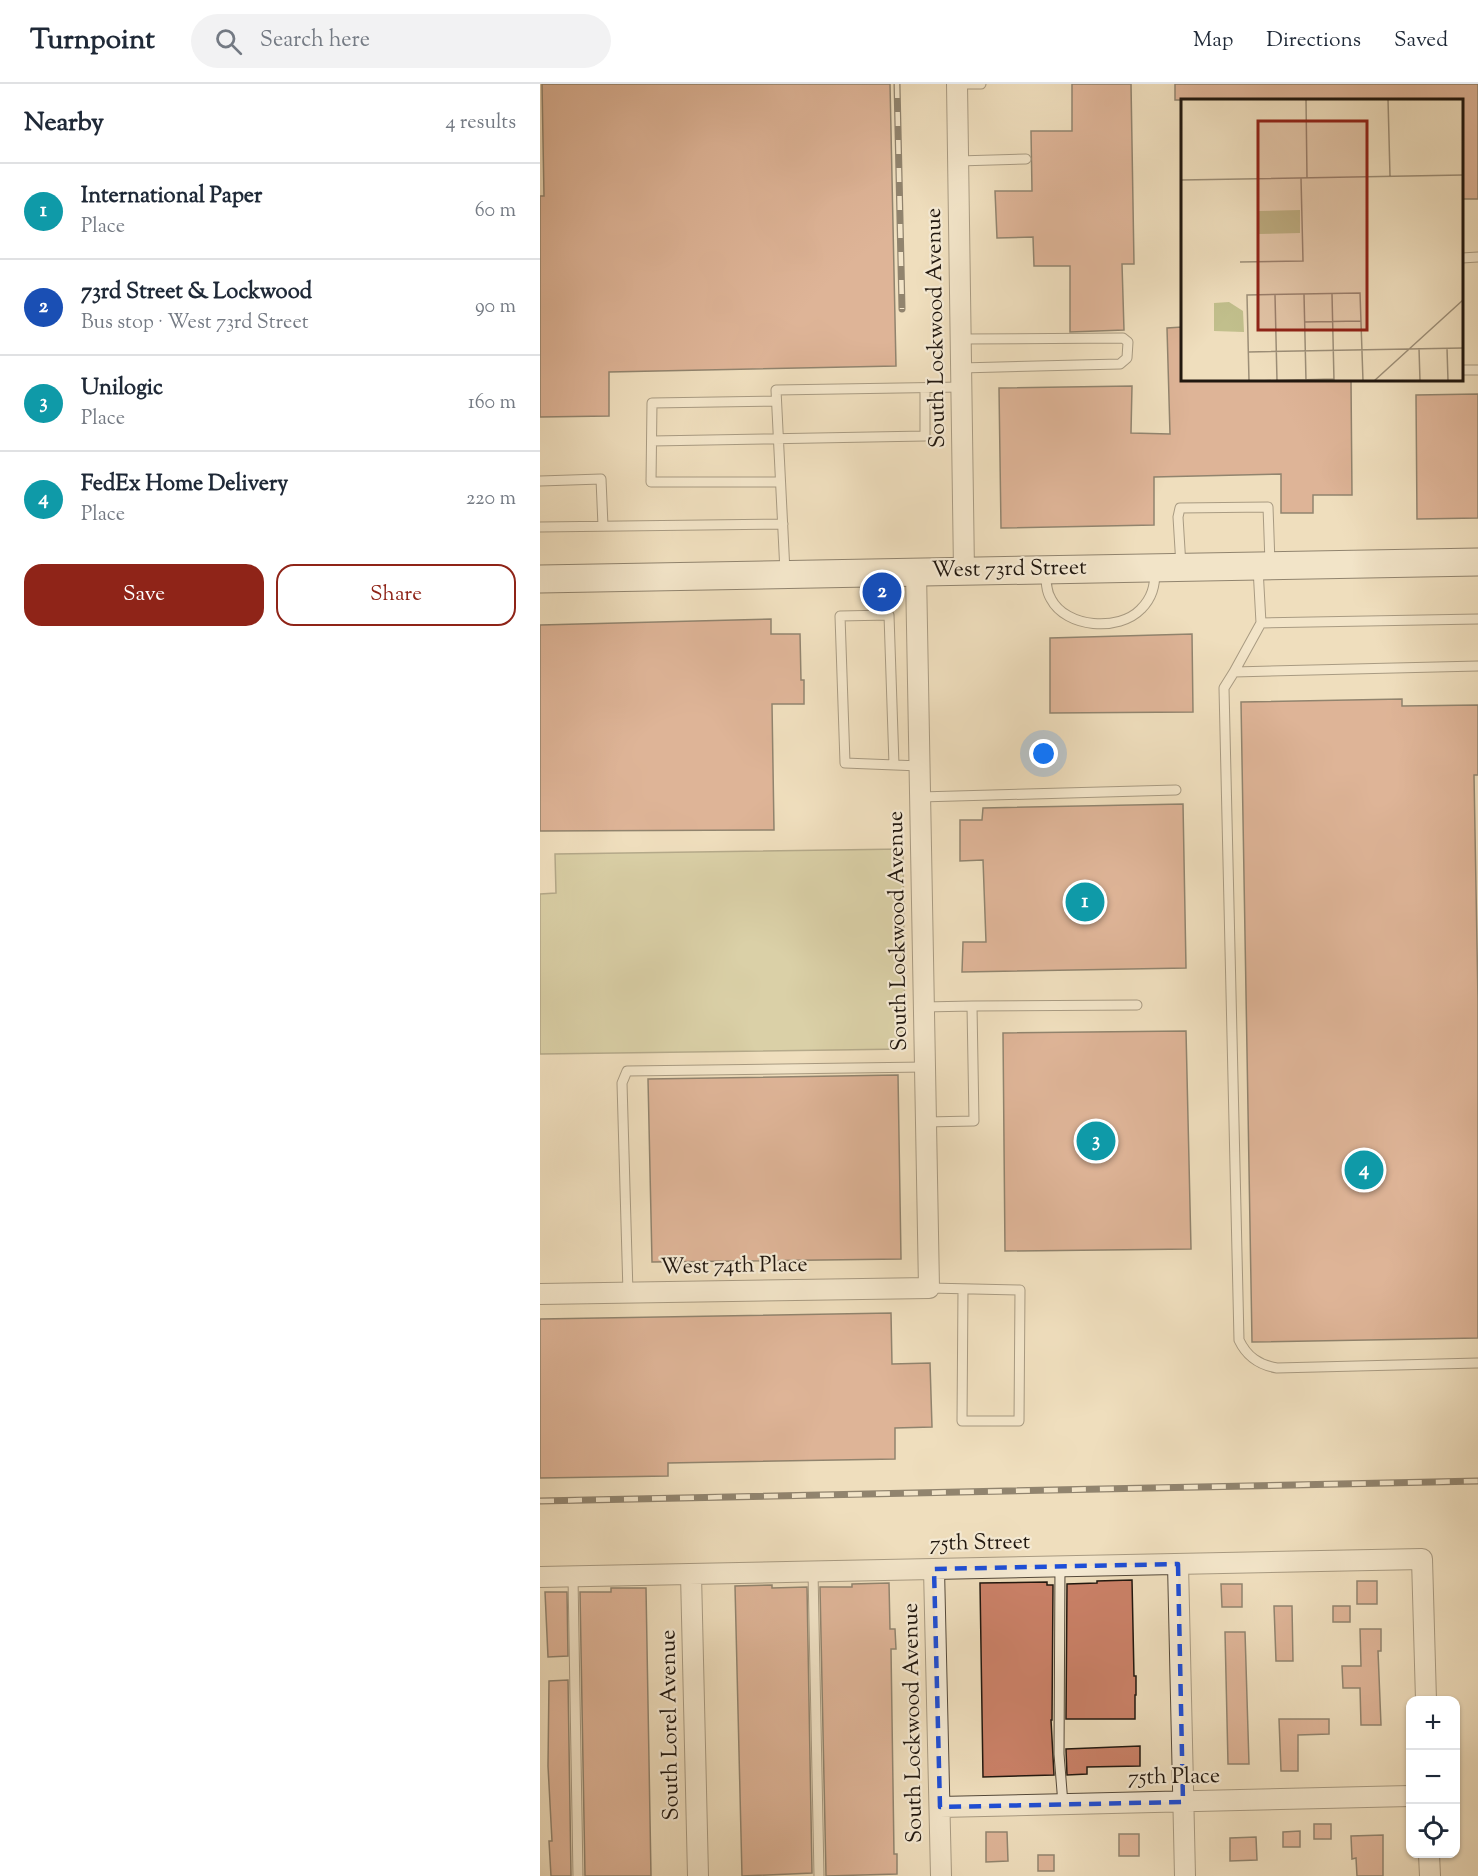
<!DOCTYPE html>
<html lang="en">
<head>
<meta charset="utf-8">
<style>
  body { margin:0; font-family:"Sorts Mill Goudy",serif; background:#f2f2f3; color:#1f2937 }
  .controls { position:absolute; right:18px; bottom:18px; display:grid; overflow:hidden; border-radius:12px; box-shadow:0 2px 4px #0004 }
  .controls button { width:54px; height:54px; display:grid; place-items:center; padding:0; border:0; border-bottom:2px solid #e0e1e3; background:#fff; color:#1f2937; font:30px sans-serif }
  .you { position:absolute; left:504px; top:670px; width:21px; height:21px; margin:-15px; border:4px solid #fff; border-radius:50%; background:#1a73e8; box-shadow:0 0 0 9px #1a73e833 }
  .badge { display:grid; place-items:center; width:39px; height:39px; border-radius:50%; background:#8f2418; color:#fff; font-size:20px; font-weight:700 }
  .pin { position:absolute; translate:-50% -50%; border:3px solid #fff; box-shadow:0 2px 6px #0006 }
  .list { margin:0; padding:0; list-style:none }
  h2 { display:flex; justify-content:space-between; align-items:center; height:78px; margin:0; padding:0 24px; font-size:26px }
  h2 small { font-size:20px; font-weight:400; color:#747a83 }
  .list li { display:grid; grid-template-columns:39px 1fr auto; gap:18px; align-items:center; box-sizing:border-box; height:96px; padding:0 24px; border-top:2px solid #e0e1e3 }
  .list b { display:block; font-size:22px; white-space:nowrap }
  .list p { margin:0; font-size:20px; white-space:nowrap; color:#747a83 }
  .list em { font-size:20px; font-style:normal; color:#747a83 }
  .actions { display:flex; gap:12px; padding:18px 24px }
  .actions a { flex:1; padding:14px 0; border:2px solid #8f2418; border-radius:18px; text-align:center; font-size:21px; color:#8f2418 }
  .actions .main { background:#8f2418; color:#fff }
  .icon { flex:none; width:33px; height:33px; fill:none; stroke:currentColor; stroke-width:2; stroke-linecap:round; stroke-linejoin:round }
  .map { position:relative; flex:none; width:938px; height:1792px; overflow:hidden }
  header { display:flex; align-items:center; gap:36px; box-sizing:border-box; height:84px; padding:0 30px; background:#fff; border-bottom:2px solid #e0e1e3 }
  header strong { font-size:28px }
  nav { display:flex; gap:33px; margin-inline-start:auto; font-size:21px }
  .search { width:420px; height:54px; background:#f2f2f3; display:flex; align-items:center; gap:15px; box-sizing:border-box; padding:0 21px; border-radius:33px; color:#747a83; font-size:22px }
  main { display:flex }
  aside { flex:1; background:#fff }
  .map>svg:first-child { display:block }
  .grass { fill:#c1bf8c; stroke:#706b4e; stroke-width:1.5 }
  .building { fill:#cb8168; stroke:#20170f; stroke-width:1.5 }
  .lines { fill:none; stroke-linecap:round; stroke-linejoin:round }
  .lane-casing { stroke:#54493a; stroke-width:11 }
  .street-casing { stroke:#54493a; stroke-width:22 }
  .secondary-casing { stroke:#20170f; stroke-width:29 }
  .lane { stroke:#f5ead4; stroke-width:9 }
  .street { stroke:#f5ead4; stroke-width:20 }
  .secondary { stroke:#f5ead4; stroke-width:27 }
  .rail-casing { stroke:#20170f; stroke-width:7 }
  .rail { stroke:#f5ead4; stroke-width:4.5; stroke-dasharray:14; stroke-linecap:butt }
  .marked { fill:none; stroke:#1d4ed8; stroke-width:4.5; stroke-dasharray:12 8; stroke-linejoin:round }
  .labels { text-anchor:middle; dominant-baseline:central; stroke-width:4.5; stroke-linejoin:round; paint-order:stroke }
  .street-label { font-size:22px; fill:#20170f; stroke:#f5ead4 }
  .inset-road { fill:none; stroke:#9c8e77; stroke-width:1.5 }
  .view { fill:#8f2418; fill-opacity:0.15; stroke:#8f2418; stroke-width:3 }
  .inset-edge { fill:none; stroke:#20170f; stroke-width:3 }
</style>
</head>
<body>
<header>
<strong>Turnpoint</strong>
<div class="search"><svg class="icon" aria-label="search" viewBox="0 0 24 24"><circle cx="10" cy="10" r="6"/><path d="M15 15l6 6"/></svg>Search here</div>
<nav><a>Map</a><a>Directions</a><a>Saved</a></nav>
</header>
<main>
<aside>
<h2>Nearby<small>4 results</small></h2>
<ul class="list">
<li><span class="badge" style="background:#0f9aa8">1</span><div><b>International Paper</b><p>Place</p></div><em>60 m</em></li>
<li><span class="badge" style="background:#1a4fb4">2</span><div><b>73rd Street &amp; Lockwood</b><p>Bus stop · West 73rd Street</p></div><em>90 m</em></li>
<li><span class="badge" style="background:#0f9aa8">3</span><div><b>Unilogic</b><p>Place</p></div><em>160 m</em></li>
<li><span class="badge" style="background:#0f9aa8">4</span><div><b>FedEx Home Delivery</b><p>Place</p></div><em>220 m</em></li>
</ul>
<div class="actions"><a class="main">Save</a><a>Share</a></div>
</aside>
<div class="map">
<svg width="938" height="1792" viewBox="0 0 938 1792">
  <rect width="100%" height="100%" fill="#efdebd"/>
  <filter id="stains"><feTurbulence type="fractalNoise" baseFrequency=".00333" numOctaves="4"/><feColorMatrix values="0 0 0 0 .2 0 0 0 0 .09 0 0 0 0 .02 0 0 0 .5 -.17"/></filter>
  <radialGradient id="worn" r=".72"><stop offset=".6" stop-color="#630" stop-opacity="0"/><stop offset="1" stop-color="#630" stop-opacity=".3"/></radialGradient>
  <path class="grass" d="M363 765 365 965 0 970V810L16 809 15 770Z"/>
  <path class="building" d="M2 0H350L356 282 69 288V332L0 333V112H4Z
    M532 0H591L594 180H582L584 246 530 248V182H494L493 153 457 154 455 107H492L491 47H532Z
    M635 0H938V115H921V16H635Z
    M642 243V296H811L812 411H773V429H741V390L614 393V441L461 444 459 304 592 302 591 349 630 350 627 244Z
    M938 310V434L877 435 876 311Z
    M231 535V550H260L261 596H264V620H232L234 746 0 747V541Z
    M652 550 653 628 510 629V554Z
    M862 615V622L938 621V691H934L938 917V1254L712 1258 701 618Z
    M643 720 646 884 422 888 423 858H446L443 776 420 777V736H442L443 724Z
    M646 947 651 1165 465 1167 463 949Z
    M358 991 361 1175 112 1178 108 995Z
    M351 1229 352 1280 390 1279 392 1343 355 1344V1375L128 1379V1392L0 1394V1235Z
    M592 1496 594 1592H596V1611H595V1635H526L527 1500 557 1499V1497Z
    M817 1497H837V1520H817Z
    M507 1498V1501H513L512 1636H511L514 1691 443 1693 440 1499Z
    M349 1499 350 1545H355L356 1565H351L354 1770H357V1790L286 1792 280 1503H312V1500Z
    M681 1500H702V1523H682Z
    M232 1501V1504L267 1503 272 1789 202 1792 195 1502Z
    M71 1504H106L111 1792H45L40 1508H71Z
    M5 1508H27L28 1572 8 1573Z
    M734 1522H752L753 1577H736Z
    M793 1522H810V1538H793Z
    M820 1545H841V1567H838L841 1641H821L820 1604H803L802 1582H821Z
    M685 1548H705L709 1680H688Z
    M28 1596 31 1792H11L9 1757H12L8 1682 9 1597Z
    M739 1635H789V1650L758 1651V1687H741Z
    M600 1662V1682L547 1683V1690L527 1691 526 1665Z
    M774 1740H791V1755H774Z
    M760 1747V1763H743V1748Z
    M446 1748H467L468 1777 446 1778Z
    M579 1750H599V1772H579Z
    M843 1751V1792H817L816 1774 812 1775 811 1752Z
    M716 1753 717 1776 690 1777V1754Z
    M498 1771H514V1787H498Z"/>
  <g class="lines">
    <g class="lane-casing">
      <path id="lane" d="M417 0H441
        M418 77 486 75
        M922 174 938 173
        M421 255 583 254 588 258 587 274 580 280 421 284
        M922 286H938
        M236 317 112 319 111 398H240
        M112 357 385 352V304
        M0 397 61 395 63 442
        M0 443 243 440
        M641 482 638 433 640 424 728 423 730 479
        M718 484 721 539 694 588 938 582
        M245 488 236 306 422 303
        M506 488C506 497 506 507 511 515 526 544 579 548 601 525 612 514 615 502 615 487
        M721 539 938 535
        M694 588 684 604 699 1256C707 1273 719 1281 737 1284L938 1279
        M354 681 349 531 300 532 305 679 380 682
        M380 713 636 706
        M432 922 597 921
        M384 923 432 922 434 1037 386 1038
        M389 1204 480 1206 479 1337H422L423 1205
        M88 1209 82 999 87 987 385 983
        M520 1482 519 1670 523 1720
        M273 1487 279 1792
        M33 1493 38 1792"/>
    </g>
    <g class="street-casing">
      <path id="street" d="M417 0 424 487
        M0 1210 389 1204 376 488
        M638 1480 645 1792
        M394 1485 401 1792
        M151 1490 158 1792
        M0 1493 882 1475 886 1616
        M400 1723 870 1712
        M889 1770 890 1792"/>
    </g>
    <g class="secondary-casing">
      <path id="secondary" d="M0 495 938 478"/>
    </g>
    <use href="#lane" class="lane"/>
    <use href="#street" class="street"/>
    <use href="#secondary" class="secondary"/>
    <g class="rail-casing">
      <path id="rail" d="M357 0 362 225
        M0 1417 938 1397"/>
    </g>
    <use href="#rail" class="rail"/>
  </g>
  <path d="M0 0H938V1792H0ZM638 1480 643 1718 400 1723 394 1485Z" fill="#efdebd" fill-opacity=".55" fill-rule="evenodd"/>
  <path class="marked" d="M638 1480 643 1718 400 1723 394 1485Z"/>
  <g class="labels">
    <g class="street-label">
      <text transform="translate(397 244) rotate(-91)">South Lockwood Avenue</text>
      <text transform="translate(469 486) rotate(-1)">West 73rd Street</text>
      <text transform="translate(359 847) rotate(-91)">South Lockwood Avenue</text>
      <text transform="translate(194 1183) rotate(-1)">West 74th Place</text>
      <text transform="translate(440 1460) rotate(-1)">75th Street</text>
      <text transform="translate(374 1639) rotate(-91)">South Lockwood Avenue</text>
      <text transform="translate(131 1641) rotate(-91)">South Lorel Avenue</text>
      <text transform="translate(634 1694) rotate(-1)">75th Place</text>
    </g>
  </g>
  <g transform="translate(641 15)">
    <rect width="282" height="282" fill="#efdebd"/>
    <path d="M119 111V134L76 135 78 112ZM48 203 62 212 63 233 33 232V204Z" fill="#c1bf8c"/>
    <path class="inset-road" d="M125 0 126 79M207 0 209 77M0 81 282 76M59 163 122 162 120 79M123 195 125 282M151 195 153 282M94 196 96 282M123 223 180 222M238 249 239 282M266 249 267 282M67 253 282 249M68 282 66 196 179 194 182 282M75 282 153 280M193 282 282 201"/>
    <path class="view" d="M77 22H186V231H77Z"/>
    <rect width="282" height="282" class="inset-edge"/>
  </g>
  <rect width="100%" height="100%" filter="url(#stains)"/>
  <rect width="100%" height="100%" fill="url(#worn)"/>
</svg>
<div class="controls">
<button>+</button>
<button>−</button>
<button><svg class="icon" aria-label="locate" viewBox="0 0 24 24"><circle cx="12" cy="12" r="6"/><path d="M12 2v4M12 18v4M2 12h4M18 12h4"/></svg></button>
</div>
<div class="you"></div>
<div class="pin badge" style="left:545px;top:818px;background:#0f9aa8">1</div>
<div class="pin badge" style="left:342px;top:508px;background:#1a4fb4">2</div>
<div class="pin badge" style="left:556px;top:1057px;background:#0f9aa8">3</div>
<div class="pin badge" style="left:824px;top:1086px;background:#0f9aa8">4</div>
</div>
</main>
</body>
</html>
